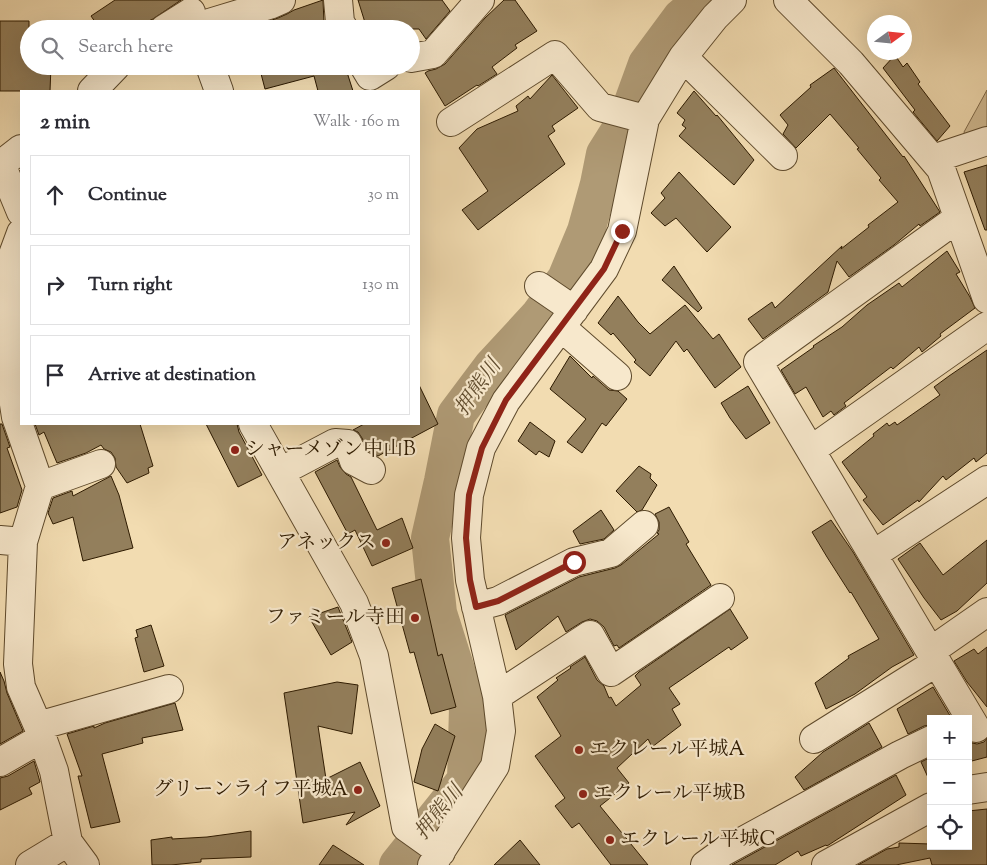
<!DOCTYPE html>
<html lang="en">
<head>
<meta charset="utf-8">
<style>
  body { margin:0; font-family:"Sorts Mill Goudy","Noto Serif JP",serif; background:#f7f7f7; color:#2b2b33 }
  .controls { position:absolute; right:15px; bottom:15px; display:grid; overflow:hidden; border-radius:0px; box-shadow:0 5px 20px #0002 }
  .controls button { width:45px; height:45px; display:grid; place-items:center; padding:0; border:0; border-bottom:1px solid #e1e1e2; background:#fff; color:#2b2b33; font:25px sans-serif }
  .compass { position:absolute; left:867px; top:15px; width:45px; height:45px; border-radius:50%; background:#fff; box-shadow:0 5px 20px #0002; rotate:75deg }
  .stop { position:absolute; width:15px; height:15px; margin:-11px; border:4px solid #8f2418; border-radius:50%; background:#fff }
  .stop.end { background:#8f2418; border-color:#fff; box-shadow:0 1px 5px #0008 }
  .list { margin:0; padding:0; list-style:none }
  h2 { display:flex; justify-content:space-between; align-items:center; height:65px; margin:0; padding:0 20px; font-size:21px }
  h2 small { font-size:16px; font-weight:400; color:#7c7c81 }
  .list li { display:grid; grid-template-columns:32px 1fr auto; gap:15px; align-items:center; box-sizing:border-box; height:80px; margin:0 10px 10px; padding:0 10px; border:1px solid #e1e1e2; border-radius:0px }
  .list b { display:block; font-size:19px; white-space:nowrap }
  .list em { font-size:16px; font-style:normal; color:#7c7c81 }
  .icon { flex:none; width:28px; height:28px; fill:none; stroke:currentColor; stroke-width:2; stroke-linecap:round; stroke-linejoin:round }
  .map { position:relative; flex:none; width:987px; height:865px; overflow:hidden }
  .search { position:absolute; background:#fff; box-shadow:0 5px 20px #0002; left:20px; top:20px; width:400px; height:55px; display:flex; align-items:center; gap:12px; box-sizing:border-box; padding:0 18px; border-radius:28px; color:#7c7c81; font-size:19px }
  .panel { position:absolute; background:#fff; box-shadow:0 5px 20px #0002; left:20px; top:90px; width:400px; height:335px; border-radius:0px }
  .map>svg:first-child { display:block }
  .green { fill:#d1bb93; stroke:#7f6a4a }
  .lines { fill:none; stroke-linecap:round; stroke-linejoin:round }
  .river { stroke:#af9a75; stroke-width:38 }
  .building { fill:#937f5c; stroke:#2d1a00 }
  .minor-casing { stroke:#5e4a2c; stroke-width:30 }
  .minor { stroke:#f7e8cc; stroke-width:28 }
  .route { stroke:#8f2418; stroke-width:6 }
  .poi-dot { fill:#8f2418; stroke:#f7e8cc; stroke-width:2 }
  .labels { text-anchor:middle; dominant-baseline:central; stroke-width:4.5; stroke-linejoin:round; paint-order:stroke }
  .poi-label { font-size:20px; fill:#2d1a00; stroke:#f7e8cc; text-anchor:start }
  .water-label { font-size:21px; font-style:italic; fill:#614d2f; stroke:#f7e8cc }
</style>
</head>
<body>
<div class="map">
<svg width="987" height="865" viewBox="0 0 987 865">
  <rect width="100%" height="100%" fill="#f2dcb1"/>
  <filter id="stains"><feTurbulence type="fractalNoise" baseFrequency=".004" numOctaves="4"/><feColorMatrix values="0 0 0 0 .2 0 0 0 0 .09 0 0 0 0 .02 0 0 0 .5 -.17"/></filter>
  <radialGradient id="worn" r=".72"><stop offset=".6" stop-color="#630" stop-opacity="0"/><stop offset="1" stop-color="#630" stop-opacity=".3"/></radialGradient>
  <path class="green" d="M987 90V130L966 138 964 132Z"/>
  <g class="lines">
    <path class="river" d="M398 865 466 780 468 708 438 613 430 538 443 481 456 415 492 367 539 316 566 279 586 231 599 184 605 154 627 119 647 64 681 18 702 0"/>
  </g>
  <path class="building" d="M115 0H181L153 19 131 29H100L91 16Z
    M323 0 324 23 326 29H248V28L278 18 287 14 294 10Z
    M358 0H442L450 11 426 39 419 29H367Z
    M504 0H515L537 31 515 45 517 48 492 67 497 74 478 86 477 85 445 106 425 73 428 71 436 69 445 64 485 18Z
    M0 21H29V66H51L50 91H0Z
    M895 55 903 67 907 63 920 82 918 84 950 126 937 141 913 112 915 110 883 68Z
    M259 66H345L353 91H318L314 76 265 89Z
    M834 68 903 157 904 156 940 212 920 226 919 224 894 245 849 277 837 261 828 292 763 339 748 319 772 302 775 308 842 246 841 249 869 227 868 225 898 202 879 180 881 178 857 149 859 148 830 114 796 148 783 134 788 125 780 115 811 87 810 85Z
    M552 75 578 108 552 126 555 131 548 136 565 164 478 230 462 210 488 191 459 148 477 129 518 111 516 106 528 96 530 99Z
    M694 91 716 116 717 115 754 160 734 185 679 136 686 128 682 125 685 120 677 113Z
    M987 165V230H985L964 172Z
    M679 172 731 227 707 252 676 218 665 226 651 213 665 198 661 193Z
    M947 251 960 272 956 274 970 297 975 308 940 334 941 336 922 352 919 347 893 369 891 367 844 403 846 406 834 415 831 411 823 417 806 387 795 394 781 370 814 347 813 346 842 327 867 305 899 283 902 287Z
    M674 266 702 308 698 312 662 280Z
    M618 296 638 322 650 334 685 305 713 339 719 334 741 367 715 388 687 349 684 352 676 341 650 376 634 362 636 360 613 333 611 335 598 323Z
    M987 350V453L976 462 974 458 946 480 943 476 919 502 918 500 883 525 863 500 867 497 842 462 874 436 873 434 887 423 889 426 895 422 897 425 940 395 934 387 949 376Z
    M570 356 592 378 593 376 609 390 618 391 627 399 606 426 602 423 582 453 567 442 586 419 550 389Z
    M419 385 438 424 378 456 367 450 362 438 358 432 353 430 364 424H419Z
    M748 386 770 423 746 439 730 418 721 403Z
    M530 422 555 441 549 457 539 451 536 455 518 441Z
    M0 424H2L10 447 7 448 22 490 17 507 0 513Z
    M35 424H140L153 466 148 468 149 473 127 483 116 467 115 458 111 452 104 449 101 445 86 453 57 463 44 432 39 435Z
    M206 424H237L239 432 262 475 238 487Z
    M337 460 340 467 346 474 351 477 377 530 402 518 413 548 372 566 355 530 348 534 315 472Z
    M639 466 651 474 650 478 657 485 642 510 637 512 616 491Z
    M111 476 119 495 133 548 83 561 73 517 53 524 48 513 53 498 72 491 73 496Z
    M669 507 689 542 686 544 711 585 619 648 617 645 614 646 604 627 597 621 590 619 582 622 566 632 558 616 516 650 505 615 579 577 615 568 621 565 659 534 657 533 659 530V522L655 514Z
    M601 510 614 530 604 539 580 544 573 531Z
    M831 520 853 552 914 655 892 667 855 694 826 709 815 683 849 658 848 656 879 639 851 592 850 593 827 557 812 532Z
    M987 540V583L957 611 941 620 924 598 898 559 920 543 943 575Z
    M421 579 438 656 442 654 456 707 431 714 414 652 410 653 392 588Z
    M338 607 352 642 331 655 309 617Z
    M730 609 748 638 731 650 729 647 669 688 680 704 672 709 681 725 652 747 648 739 617 768 629 783 600 806 648 865H611L579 823 572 828 555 806 565 798 535 756 561 736 537 697 558 680 556 678 571 668 570 667 585 657 597 680 604 686 609 698 611 697 616 706 641 685 635 676 639 672Z
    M151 625 164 666 144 672 135 638 138 637 136 630Z
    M987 647V707L967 682 954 661 974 649 978 654Z
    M0 672 4 681 7 693 23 731 0 744Z
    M337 682 358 685 352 734 318 726 326 779 360 762 380 806 346 825 355 812 303 823 284 693Z
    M933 687 952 719H931V725L924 726 908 734 897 709Z
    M175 703 183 730 142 738 143 743 102 754 120 822 91 828 78 776H82L67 734 94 726V728L105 723Z
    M869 723 882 747 804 790 795 777 823 752Z
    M435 724 455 736 438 791 414 782 422 749Z
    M987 738V757L968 762V742L977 744 984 742Z
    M931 757V784L921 762Z
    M34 761 40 782 29 788 32 794 0 810V778L8 776Z
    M896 775 906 795 827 846 826 845 801 856 798 851 775 865H732Z
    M987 809V865H932L930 858 896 865H858L887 849 899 847V843L931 844V846H968V811Z
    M251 831V857L201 859V862L171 865H152L151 840 172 837V839L207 837Z
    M520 840 540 865H494Z
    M333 845 364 865H319Z"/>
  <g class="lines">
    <g class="minor-casing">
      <path id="minor" d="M338 0 340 22 344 29
        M788 0 851 63 941 169 987 299
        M196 27 272 4 281 0
        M164 29 191 12
        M683 57 783 156
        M411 58 433 54 480 0
        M210 66 219 91
        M364 66 370 76 386 66
        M92 91 116 66
        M451 122 555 55 600 107 645 119
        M933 159 987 141
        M1 164 21 212
        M0 165 21 149
        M958 218 758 362 976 728
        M21 233 11 260 9 372 16 417 40 486 23 542 18 664 21 687 38 726 54 771 68 842 85 865
        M539 286 574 310
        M561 327 617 376
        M253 424 354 603 374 656 406 827 441 852
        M811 450 987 326
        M280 472 335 443 348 444 354 461 371 470
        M40 486 101 464
        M0 540 23 542
        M874 554 987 480
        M476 607 498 601 574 562 611 553 644 525
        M931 651 987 612
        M497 696 590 635 611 672 720 598
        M38 726 169 689
        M814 739 937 662
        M0 762 42 738
        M968 790 987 787
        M30 865 68 842
        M432 865 495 766 501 731 497 696 470 580 466 538 469 495 481 448 506 401 604 269 622 231 645 119 683 57 715 17 732 0
        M705 865 723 852 900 755 931 740
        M826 865 931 807"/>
    </g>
    <use href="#minor" class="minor"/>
  </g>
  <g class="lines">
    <path class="route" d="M574 562 498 601 476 607 470 580 466 538 469 495 482 448 506 400 604 269 622 231"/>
  </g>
  <g class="poi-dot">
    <circle cx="235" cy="450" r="5"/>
    <circle cx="386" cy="543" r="5"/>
    <circle cx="415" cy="618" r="5"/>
    <circle cx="579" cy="750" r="5"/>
    <circle cx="358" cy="790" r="5"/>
    <circle cx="583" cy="794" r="5"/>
    <circle cx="610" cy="840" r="5"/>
  </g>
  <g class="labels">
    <g class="poi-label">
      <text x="245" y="450">シャーメゾン中山B</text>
      <text x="376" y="543" text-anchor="end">アネックス</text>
      <text x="405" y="618" text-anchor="end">ファミール寺田</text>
      <text x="589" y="750">エクレール平城A</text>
      <text x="348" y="790" text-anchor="end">グリーンライフ平城A</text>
      <text x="593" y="794">エクレール平城B</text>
      <text x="620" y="840">エクレール平城C</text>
    </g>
    <g class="water-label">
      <text transform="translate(479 388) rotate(-55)">押熊川</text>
      <text transform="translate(440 813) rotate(-51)">押熊川</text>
    </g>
  </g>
  <rect width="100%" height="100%" filter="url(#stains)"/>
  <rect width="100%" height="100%" fill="url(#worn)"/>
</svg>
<div class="controls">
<button>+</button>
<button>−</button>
<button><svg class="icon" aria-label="locate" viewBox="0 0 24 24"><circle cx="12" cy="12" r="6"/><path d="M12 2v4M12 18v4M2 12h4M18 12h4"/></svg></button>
</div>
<svg class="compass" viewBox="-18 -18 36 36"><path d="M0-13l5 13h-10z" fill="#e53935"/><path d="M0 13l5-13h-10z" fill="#7c7c81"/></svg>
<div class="stop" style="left:574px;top:562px"></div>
<div class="stop end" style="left:622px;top:231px"></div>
<div class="search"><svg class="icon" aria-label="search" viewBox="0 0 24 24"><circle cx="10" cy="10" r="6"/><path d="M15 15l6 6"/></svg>Search here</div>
<section class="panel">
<h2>2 min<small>Walk · 160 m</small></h2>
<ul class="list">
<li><svg class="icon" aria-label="ahead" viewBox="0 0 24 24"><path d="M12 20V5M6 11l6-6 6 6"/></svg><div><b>Continue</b></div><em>30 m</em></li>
<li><svg class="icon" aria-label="right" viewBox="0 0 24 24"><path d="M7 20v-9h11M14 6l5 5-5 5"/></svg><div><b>Turn right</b></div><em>130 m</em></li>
<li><svg class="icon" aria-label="arrive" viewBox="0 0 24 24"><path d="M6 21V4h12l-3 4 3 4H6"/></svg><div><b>Arrive at destination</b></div></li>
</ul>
</section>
</div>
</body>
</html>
